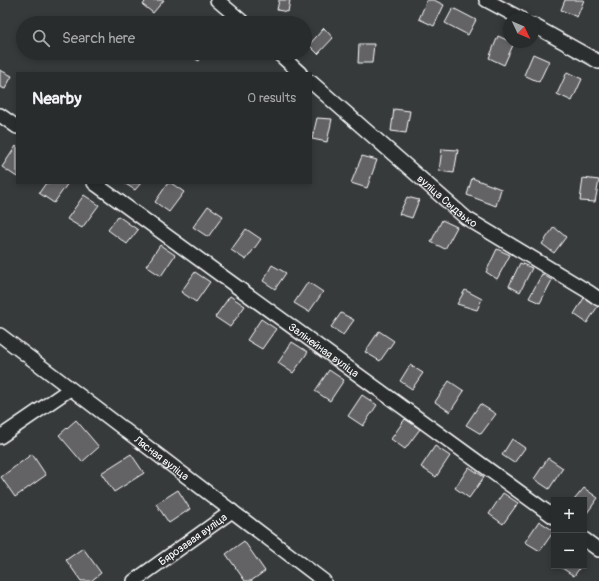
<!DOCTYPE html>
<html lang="en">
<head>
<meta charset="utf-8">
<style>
  body { margin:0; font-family:Pangolin,sans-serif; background:#313434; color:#f1f3f6 }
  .controls { position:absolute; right:12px; bottom:12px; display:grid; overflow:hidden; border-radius:0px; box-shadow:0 2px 6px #0003 }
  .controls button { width:36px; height:36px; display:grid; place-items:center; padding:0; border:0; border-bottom:1px solid #454848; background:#292c2c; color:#f1f3f6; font:20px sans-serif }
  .compass { position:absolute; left:503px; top:12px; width:36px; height:36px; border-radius:50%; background:#292c2c; box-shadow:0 2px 6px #0003; rotate:134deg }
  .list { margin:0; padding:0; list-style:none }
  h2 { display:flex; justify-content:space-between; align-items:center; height:52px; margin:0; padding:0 16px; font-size:17px }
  h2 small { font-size:13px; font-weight:400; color:#a5a7a9 }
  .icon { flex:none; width:22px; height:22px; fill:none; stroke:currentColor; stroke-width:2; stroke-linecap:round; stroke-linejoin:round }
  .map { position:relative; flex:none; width:599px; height:581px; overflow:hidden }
  .search { position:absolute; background:#292c2c; box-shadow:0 2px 6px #0003; left:16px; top:16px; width:296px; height:44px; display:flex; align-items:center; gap:10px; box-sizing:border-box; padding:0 14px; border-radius:22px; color:#a5a7a9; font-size:15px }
  .panel { position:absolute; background:#292c2c; box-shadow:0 2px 6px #0003; left:16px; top:72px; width:296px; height:112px; border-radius:0px }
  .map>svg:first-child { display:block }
  .building { fill:#636465; stroke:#fff }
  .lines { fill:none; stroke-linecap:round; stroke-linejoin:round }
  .street-casing { stroke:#fff; stroke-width:16 }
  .street { stroke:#2a2d2e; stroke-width:13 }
  .labels { text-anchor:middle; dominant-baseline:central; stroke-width:4; stroke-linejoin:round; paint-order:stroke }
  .street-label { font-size:11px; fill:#fff; stroke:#2a2d2e }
</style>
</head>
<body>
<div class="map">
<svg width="599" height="581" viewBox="0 0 599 581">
  <rect width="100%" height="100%" fill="#373a3b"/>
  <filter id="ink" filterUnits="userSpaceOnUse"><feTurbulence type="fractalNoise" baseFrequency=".025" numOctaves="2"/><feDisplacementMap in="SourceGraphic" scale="8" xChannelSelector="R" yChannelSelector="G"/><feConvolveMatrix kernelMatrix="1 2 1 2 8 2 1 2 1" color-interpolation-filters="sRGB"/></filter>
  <g filter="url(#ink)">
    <path class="building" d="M146 0H164L153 13 143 5Z
      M279 0H290L288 12 277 10Z
      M427 0H434L444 5 434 26 419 19Z
      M565 0H584L577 17 561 10Z
      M453 8 476 20 468 35 445 23Z
      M324 28 333 38 318 54 309 45Z
      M498 36 509 41V42L514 43 504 65 489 58Z
      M359 44H374L372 63H358Z
      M186 53H203L199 61 186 54Z
      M533 54 549 61 539 82 524 75Z
      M0 70 12 76 5 89 0 87Z
      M567 72 582 79 572 101 557 94Z
      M394 109 410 111 406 133 391 131Z
      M317 118 332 119 327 142 312 139Z
      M16 146 17 147V177L2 167Z
      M442 149 458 150 454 173 439 171Z
      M362 156 377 160 367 188 351 183Z
      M472 178 501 189 496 206 467 195Z
      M583 178 599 180 595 202 580 201Z
      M46 183H68L54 203 39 193Z
      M124 183H141L135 190Z
      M168 183H171L184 192 169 212 155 202Z
      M84 195 99 205 82 228 67 219Z
      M407 197 419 200 412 218 399 214Z
      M208 206 223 216 208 237 193 227Z
      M118 216 138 230 127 244 108 230Z
      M442 220 457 227 445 249 431 242Z
      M554 227 566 237 554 253 542 244Z
      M246 229 261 239 246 260 231 250Z
      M160 245 175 255 161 276 146 266Z
      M497 249 510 255 497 279 486 272Z
      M520 263 532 268 520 292 509 286Z
      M272 265 286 273 275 289 263 281Z
      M195 272 210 282 196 302 181 292Z
      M542 274 552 280 540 303 529 298Z
      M308 282 323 292 309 312 294 303Z
      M465 290 482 299 477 310 457 304Z
      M230 296 245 306 230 327 215 317Z
      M584 298 598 306 587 323 574 314Z
      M341 313 354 320 343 335 331 327Z
      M261 319 276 329 262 349 247 340Z
      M379 331 394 341 380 361 365 352Z
      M292 342 308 352 293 373 278 363Z
      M410 365 423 373 412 389 400 381Z
      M329 370 344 380 330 401 315 391Z
      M449 381 464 391 450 412 435 402Z
      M362 395 377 405 363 426 348 416Z
      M480 404 496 414 481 434 466 425Z
      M405 419 420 429 405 449 391 439Z
      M76 420 99 447 82 462 59 435Z
      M512 439 525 448 514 463 502 455Z
      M435 446 450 456 436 477 421 467Z
      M32 454 46 475 15 497 1 477Z
      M131 454 144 473 114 492 101 473Z
      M548 458 563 468 549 489 534 479Z
      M469 467 484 477 469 498 455 488Z
      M584 488 598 498 587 513 584 511V500H574Z
      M178 490 190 509 169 523 156 504Z
      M503 493 518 503 503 524 489 514Z
      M539 521 554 531 540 551 525 542Z
      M244 541 265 571 251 581H245L226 554Z
      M83 548 101 573 91 581H81L66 560Z
      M559 566H581L574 576Z"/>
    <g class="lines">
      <g class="street-casing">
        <g id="street">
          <path d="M217 0 244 23"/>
          <path d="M486 0 520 18"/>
          <path d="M533 25 599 62"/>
          <path d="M278 53 300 73"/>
          <path id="s1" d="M311 82 466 218 589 292 599 299"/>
          <path d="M0 115 17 127"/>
          <path id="s2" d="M94 183 554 517"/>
          <path id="s3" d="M0 335 324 581"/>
          <path d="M0 437 70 389"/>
          <path d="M584 539 599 550"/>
          <path id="s4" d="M134 581 232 511"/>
        </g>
      </g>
      <use href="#street" class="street"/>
    </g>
  </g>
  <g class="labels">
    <g class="street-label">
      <text stroke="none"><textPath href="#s1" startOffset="181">вуліца Сыдзько</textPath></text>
      <text stroke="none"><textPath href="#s2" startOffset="284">Залінейная вуліца</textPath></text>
      <text stroke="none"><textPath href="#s3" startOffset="203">Лясная вуліца</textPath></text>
      <text stroke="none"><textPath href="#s4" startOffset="72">Бярозавая вуліца</textPath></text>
    </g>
  </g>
</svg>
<div class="controls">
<button>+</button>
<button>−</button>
</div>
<svg class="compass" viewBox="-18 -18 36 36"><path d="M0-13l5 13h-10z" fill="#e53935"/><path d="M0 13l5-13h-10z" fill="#a5a7a9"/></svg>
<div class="search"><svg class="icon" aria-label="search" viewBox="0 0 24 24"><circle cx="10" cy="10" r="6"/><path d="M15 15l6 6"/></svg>Search here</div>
<section class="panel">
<h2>Nearby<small>0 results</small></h2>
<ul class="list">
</ul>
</section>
</div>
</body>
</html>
